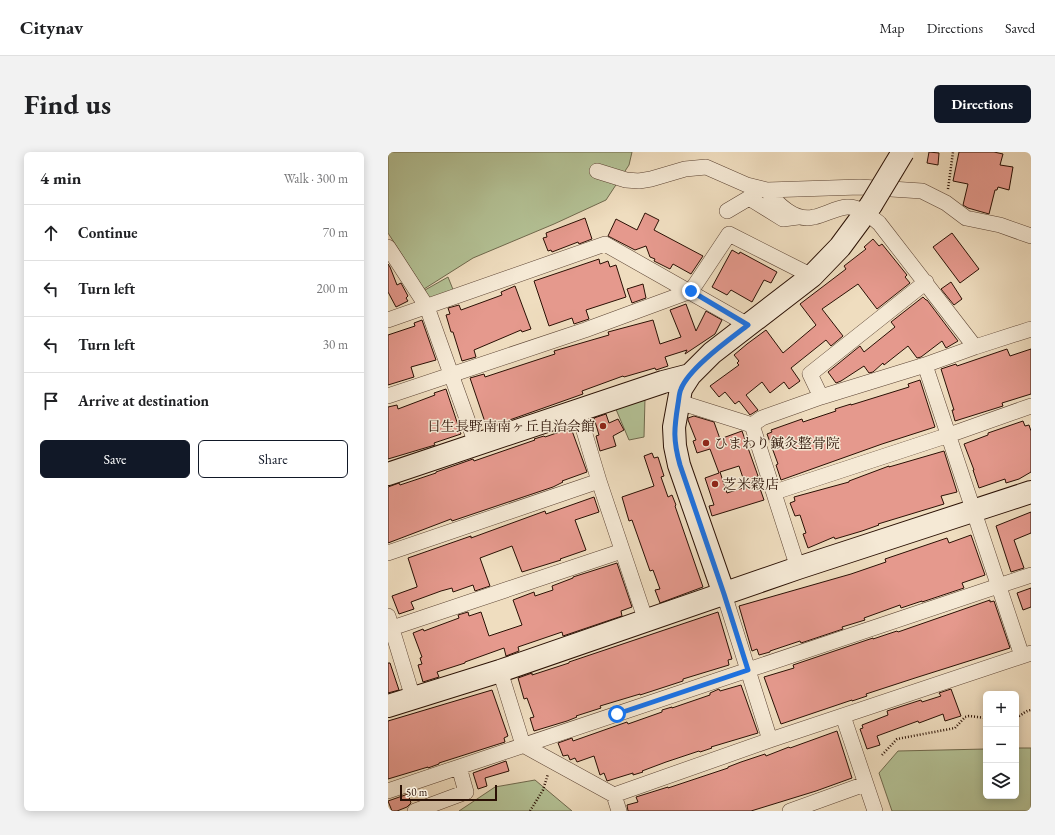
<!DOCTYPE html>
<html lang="en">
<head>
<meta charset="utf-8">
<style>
  body { margin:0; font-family:"EB Garamond","Noto Serif JP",serif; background:#f2f2f2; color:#202124 }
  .controls { position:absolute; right:12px; bottom:12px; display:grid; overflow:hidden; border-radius:6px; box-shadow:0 2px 10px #0003 }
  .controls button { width:36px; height:36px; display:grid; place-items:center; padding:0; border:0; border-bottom:1px solid #e0e0e0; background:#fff; color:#202124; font:20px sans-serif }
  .scale { position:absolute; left:12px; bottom:10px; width:97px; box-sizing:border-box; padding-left:4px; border:2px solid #2a1004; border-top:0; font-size:11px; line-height:14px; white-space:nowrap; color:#2a1004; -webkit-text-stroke:3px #f5e9d5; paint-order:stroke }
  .stop { position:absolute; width:12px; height:12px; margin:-9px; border:3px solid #1a73e8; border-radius:50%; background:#fff }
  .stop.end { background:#1a73e8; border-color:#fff; box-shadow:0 1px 4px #0008 }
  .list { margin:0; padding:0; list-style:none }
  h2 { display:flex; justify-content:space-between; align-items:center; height:52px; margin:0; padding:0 16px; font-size:17px }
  h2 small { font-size:13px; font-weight:400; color:#757577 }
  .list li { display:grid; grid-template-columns:26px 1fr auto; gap:12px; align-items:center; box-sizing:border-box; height:56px; padding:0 16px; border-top:1px solid #e0e0e0 }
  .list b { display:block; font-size:15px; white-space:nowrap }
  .list em { font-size:13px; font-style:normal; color:#757577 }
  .actions { display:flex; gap:8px; padding:12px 16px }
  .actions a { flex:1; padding:9px 0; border:1px solid #111827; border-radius:6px; text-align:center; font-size:14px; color:#111827 }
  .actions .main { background:#111827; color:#fff }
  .icon { flex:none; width:22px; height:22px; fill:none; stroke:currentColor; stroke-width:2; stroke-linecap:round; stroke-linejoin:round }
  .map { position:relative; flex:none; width:643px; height:659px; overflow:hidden; border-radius:6px }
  header { display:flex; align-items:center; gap:24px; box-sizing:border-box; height:56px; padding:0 20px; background:#fff; border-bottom:1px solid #e0e0e0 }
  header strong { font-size:19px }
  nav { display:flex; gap:22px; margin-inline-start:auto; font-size:14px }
  .intro { display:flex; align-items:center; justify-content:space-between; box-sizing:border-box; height:96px; padding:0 24px }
  h1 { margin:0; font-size:28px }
  .button { padding:10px 18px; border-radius:6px; background:#111827; color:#fff; font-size:14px; font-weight:700 }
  main { display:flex; gap:24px; padding:0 24px }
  aside { flex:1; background:#fff; border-radius:6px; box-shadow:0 2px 10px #0003 }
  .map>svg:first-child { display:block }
  .green { fill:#b4c296; stroke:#6f694d }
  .building { fill:#e5998d; stroke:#2a1004; fill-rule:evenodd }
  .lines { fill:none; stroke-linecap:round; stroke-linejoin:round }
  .street-casing { stroke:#5b4333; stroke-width:16 }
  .secondary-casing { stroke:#2a1004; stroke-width:24 }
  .path { stroke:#2a1004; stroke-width:2.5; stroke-dasharray:1 2; stroke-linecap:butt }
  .street { stroke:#f5e9d5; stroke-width:15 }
  .secondary { stroke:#f5e9d5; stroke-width:22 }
  .secondary-bridge-casing { stroke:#2a1004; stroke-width:24; stroke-linecap:butt }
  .secondary-bridge { stroke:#f5e9d5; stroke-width:22 }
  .route { stroke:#1a73e8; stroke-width:5 }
  .poi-dot { fill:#8f2418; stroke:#f5e9d5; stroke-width:1.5 }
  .labels { text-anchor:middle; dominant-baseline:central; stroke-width:3; stroke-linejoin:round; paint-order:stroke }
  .poi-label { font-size:14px; fill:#2a1004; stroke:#f5e9d5; text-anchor:start }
</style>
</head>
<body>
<header>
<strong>Citynav</strong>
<nav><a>Map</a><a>Directions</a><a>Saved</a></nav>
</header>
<div class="intro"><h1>Find us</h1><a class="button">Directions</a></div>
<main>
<aside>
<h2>4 min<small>Walk · 300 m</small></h2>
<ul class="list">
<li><svg class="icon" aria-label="ahead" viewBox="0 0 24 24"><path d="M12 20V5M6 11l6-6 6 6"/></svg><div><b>Continue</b></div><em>70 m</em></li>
<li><svg class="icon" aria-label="left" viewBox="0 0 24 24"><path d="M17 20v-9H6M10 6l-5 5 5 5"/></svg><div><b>Turn left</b></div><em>200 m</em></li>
<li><svg class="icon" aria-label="left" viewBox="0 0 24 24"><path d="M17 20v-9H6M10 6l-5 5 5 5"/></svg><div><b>Turn left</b></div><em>30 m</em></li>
<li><svg class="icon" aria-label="arrive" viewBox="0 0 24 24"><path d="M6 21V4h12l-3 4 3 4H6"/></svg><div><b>Arrive at destination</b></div></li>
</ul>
<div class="actions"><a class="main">Save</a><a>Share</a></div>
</aside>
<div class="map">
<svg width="643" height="659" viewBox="0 0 643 659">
  <rect width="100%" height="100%" fill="#efddbf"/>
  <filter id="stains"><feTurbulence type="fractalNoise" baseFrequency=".005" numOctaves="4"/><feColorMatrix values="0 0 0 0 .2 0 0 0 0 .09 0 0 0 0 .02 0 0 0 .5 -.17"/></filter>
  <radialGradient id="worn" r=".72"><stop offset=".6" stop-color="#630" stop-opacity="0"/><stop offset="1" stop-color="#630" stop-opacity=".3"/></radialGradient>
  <path class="green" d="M0 0H244L241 13 218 48 166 72 85 106 36 137 0 81Z
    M60 125 66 140 42 149 37 138Z
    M257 246 256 285 241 288 227 255Z
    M628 596H643V659H504L491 621 510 599 598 597V644H628Z
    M147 628 184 659H71L107 635Z"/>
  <path class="building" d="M541 0 551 1 550 13 539 11Z
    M571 0H606L615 2 612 13 625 15 621 38 610 35 609 38H607L601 62 580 56 575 53 580 32 565 29Z
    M257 61 271 68 266 78 315 104 303 122 285 112 282 117 266 109 267 107 262 105 258 94 247 98 220 84 228 67 249 78Z
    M197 66 204 87 191 92 190 90 164 100 163 98 160 99 155 86 159 85 158 81Z
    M564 81 591 117 572 131 545 95Z
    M485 87 491 94 494 92 519 123 517 125 522 131 489 157 470 132 434 157 455 184 443 194 438 188 403 216 412 229 401 237 396 230 382 241 374 230 358 243 370 258 362 263 351 249 347 252 337 240 331 245 322 234 351 213 349 211 351 209 346 203 359 192 378 178 395 201 427 174 428 173 412 152 458 117 456 114 478 97 476 95Z
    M344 98 351 102 352 100 389 120 383 131 376 128 364 150 343 138 339 143 324 135Z
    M211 107 212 112 220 109 222 115 228 113 238 145 198 158 201 167 186 172 184 166 161 174 146 129Z
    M0 112 2 115 9 133 13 131 20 144 18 146 20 149 8 155 0 140Z
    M563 130 574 147 566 153 553 137Z
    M255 132 258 146 244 151 239 137Z
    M127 134 143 177 134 180 133 178 86 198 88 205 74 209 65 180H63L58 163 62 162 60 156 71 153 73 158 114 143 113 140Z
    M535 145 538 148H539L570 189 558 196 554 189 533 205 529 206 520 194 496 213 495 211 485 220 481 221 476 214 453 229 448 231 440 220 472 194 476 200 507 175 503 170Z
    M298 152 308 179 318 159 334 168 327 182 297 202 299 198 277 205 280 214 268 218 267 216 236 225 235 224 194 239 195 242 99 276 82 226 96 222 97 225 167 202 166 199 221 183 220 180 265 168 272 192 293 185 282 158Z
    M34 168 48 208 23 215 26 225 0 233V183L27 174 26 171Z
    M619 197 622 204 643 197V242L614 251 615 254 567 269 564 258H566L553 217 568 212 569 214Z
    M532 228 547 275 494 292 393 328 388 313 390 312 379 282 384 280 383 278 414 267 415 270 448 259 447 257 463 252V253L521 235 520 232Z
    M58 237 73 282 46 291 47 293 0 307V255L9 253 10 257 47 243 46 241Z
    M218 262 221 271 230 267 236 278 225 284 228 294 212 299 208 284 211 283 206 266Z
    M306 264 326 270 332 287 354 279 370 324 368 325 376 348 324 364 321 354 326 353 317 326 331 321 322 297 309 301 305 289 308 288 300 268V266ZM351 314 358 335 339 341 332 320Z
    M635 269 637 274 641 273 643 279V320L631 327 618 331 617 327 591 336 585 318H586L576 292 600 283V281Z
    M183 276 199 320 174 329 175 330 165 335 64 369 63 367 0 391V335L11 331 12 333 48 321V320L85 307 86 309 147 288 146 287 156 284 157 285Z
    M556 299 569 340 553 344 556 352 490 372 491 373 474 379 447 387 446 385 420 396 415 382 418 381 412 363 407 364 402 351 407 349 406 345 461 330V329L501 314V315Z
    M264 301 266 306 270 305 276 324 273 325 280 345 284 343 288 353 287 354 315 435 272 451 267 438 272 437 265 418 262 419 244 368 241 369 234 345 266 334 256 304Z
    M206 345 211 360 187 368 198 398 172 407 173 408 134 420 124 394 92 406 102 434 87 439 85 433 65 440 64 436 53 439 23 450 26 457 11 462 4 444 29 435V434L20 406 83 384V386L157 359 158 362Z
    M643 360V381L626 388 636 416 623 420 608 374Z
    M583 383 597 423 574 431 576 436 534 450V449L513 456 512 453 476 466 477 468 454 475 455 477 413 491 412 489 382 499V500L371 503 369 497 364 499 351 454 463 422 498 410 497 407 559 386 561 391Z
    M229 411 244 455 233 459 234 464 175 484 174 480 130 495 131 499 118 504 116 496 77 510V511L49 520 51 525 35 530 30 513 34 512 32 506 34 505 25 481 35 477 36 479 71 466 70 463 80 460 81 464 93 460 101 484 134 473 125 448 146 440 147 444 165 438 164 434 185 426V425Z
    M643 436V455L635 458 629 441Z
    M602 448V450L606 449 622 496 527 526 478 542 479 544 464 549V548L393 572 376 525 406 516 405 513 485 486V487L509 479 510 480Z
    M330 460 344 507 340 508 341 513 295 527V529L252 543V542L212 554 213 556 188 564 189 565 179 569 146 579 142 566 146 565 139 546 136 547 130 526 144 521V523L181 511V510Z
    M0 511H2L11 538 0 541Z
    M353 533 370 581 323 595 324 596 312 600 311 599 278 610 254 619 255 620 245 623V621L219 629 216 621 212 623 206 604 189 610 187 606 182 608 180 603 175 604 170 591 184 586 185 589 239 570 240 572 274 560V558L284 555V556L322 543V541L331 537 332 539Z
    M563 537 573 564 557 569 555 562 531 571 530 569 489 584 492 593 479 597 472 577 475 576 474 573 500 563 499 559 533 548 534 550 553 544 551 541Z
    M104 538 120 584 116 586 117 590 51 611V612L40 616V615L0 627V569Z
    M449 579 464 626 428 639 363 659H240L239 653 250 650 248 645 280 635V636L340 616V615L353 610 377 602 378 604 401 595 402 596Z
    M118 609 121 619 97 626 99 634 90 637 85 621Z
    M20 642 23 651 19 655 9 659H4L0 649Z"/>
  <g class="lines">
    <g class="street-casing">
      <path id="street" d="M209 19 238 28 251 29 263 27 297 17 318 15 359 33 379 38 472 35 534 39 558 51 578 66 612 73 643 84
        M379 38C389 52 407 70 426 65 437 63 447 56 459 55 471 54 482 64 491 71L587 195
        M339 59 361 46 395 67 410 65
        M0 95 39 155 88 292
        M0 168 217 92 360 173
        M537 213 634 504
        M0 244 197 178 303 139 341 82 424 124
        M433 245 422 222 538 130
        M291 250 364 273
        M190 259 211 329 258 469
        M364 273 374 266 433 245 537 213 587 195 643 177
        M364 273 410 416
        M387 340 561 283 643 254
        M0 401 211 329
        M336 442 382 588
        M0 464 25 546
        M4 476 234 399
        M112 519 135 593 226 643 231 659
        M455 564 487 659
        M0 639 71 615
        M226 643 382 588 643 501
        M27 659 78 640 71 615 643 423
        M402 659 477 632"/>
    </g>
    <g class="secondary-casing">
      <path id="secondary" d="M0 322 275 230 302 223
        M336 442 291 313 287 294 286 275 293 237 302 223 324 201 424 124 452 95 483 53
        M0 554 112 519 410 416 643 340"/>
    </g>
    <path class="path" d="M560 37 565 0
      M628 565C634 564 636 559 643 558
      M494 603 509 587 567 576 577 565 581 564 598 566
      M142 659 155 638 160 622"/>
    <use href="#street" class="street"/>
    <use href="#secondary" class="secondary"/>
    <g class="secondary-bridge-casing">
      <path id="secondary-bridge" d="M483 53 515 0"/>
    </g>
    <use href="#secondary-bridge" class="secondary-bridge"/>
  </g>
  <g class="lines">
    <path class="route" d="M229 562 360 518 336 442 292 313C285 288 286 277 290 252 291 247 291 241 293 237 301 216 342 187 360 173L303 139"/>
  </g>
  <g class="poi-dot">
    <circle cx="215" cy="274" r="4"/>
    <circle cx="318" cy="291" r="4"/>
    <circle cx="327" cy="332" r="4"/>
  </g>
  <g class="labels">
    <g class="poi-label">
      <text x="207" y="274" text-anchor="end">日生長野南南ヶ丘自治会館</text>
      <text x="326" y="291">ひまわり鍼灸整骨院</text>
      <text x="335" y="332">芝米穀店</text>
    </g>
  </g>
  <rect width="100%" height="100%" filter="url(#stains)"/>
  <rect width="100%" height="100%" fill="url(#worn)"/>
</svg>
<div class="controls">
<button>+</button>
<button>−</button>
<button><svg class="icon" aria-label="layers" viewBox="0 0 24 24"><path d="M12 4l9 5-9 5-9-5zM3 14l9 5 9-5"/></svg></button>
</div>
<div class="scale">50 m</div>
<div class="stop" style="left:229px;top:562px"></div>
<div class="stop end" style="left:303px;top:139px"></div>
</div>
</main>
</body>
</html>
